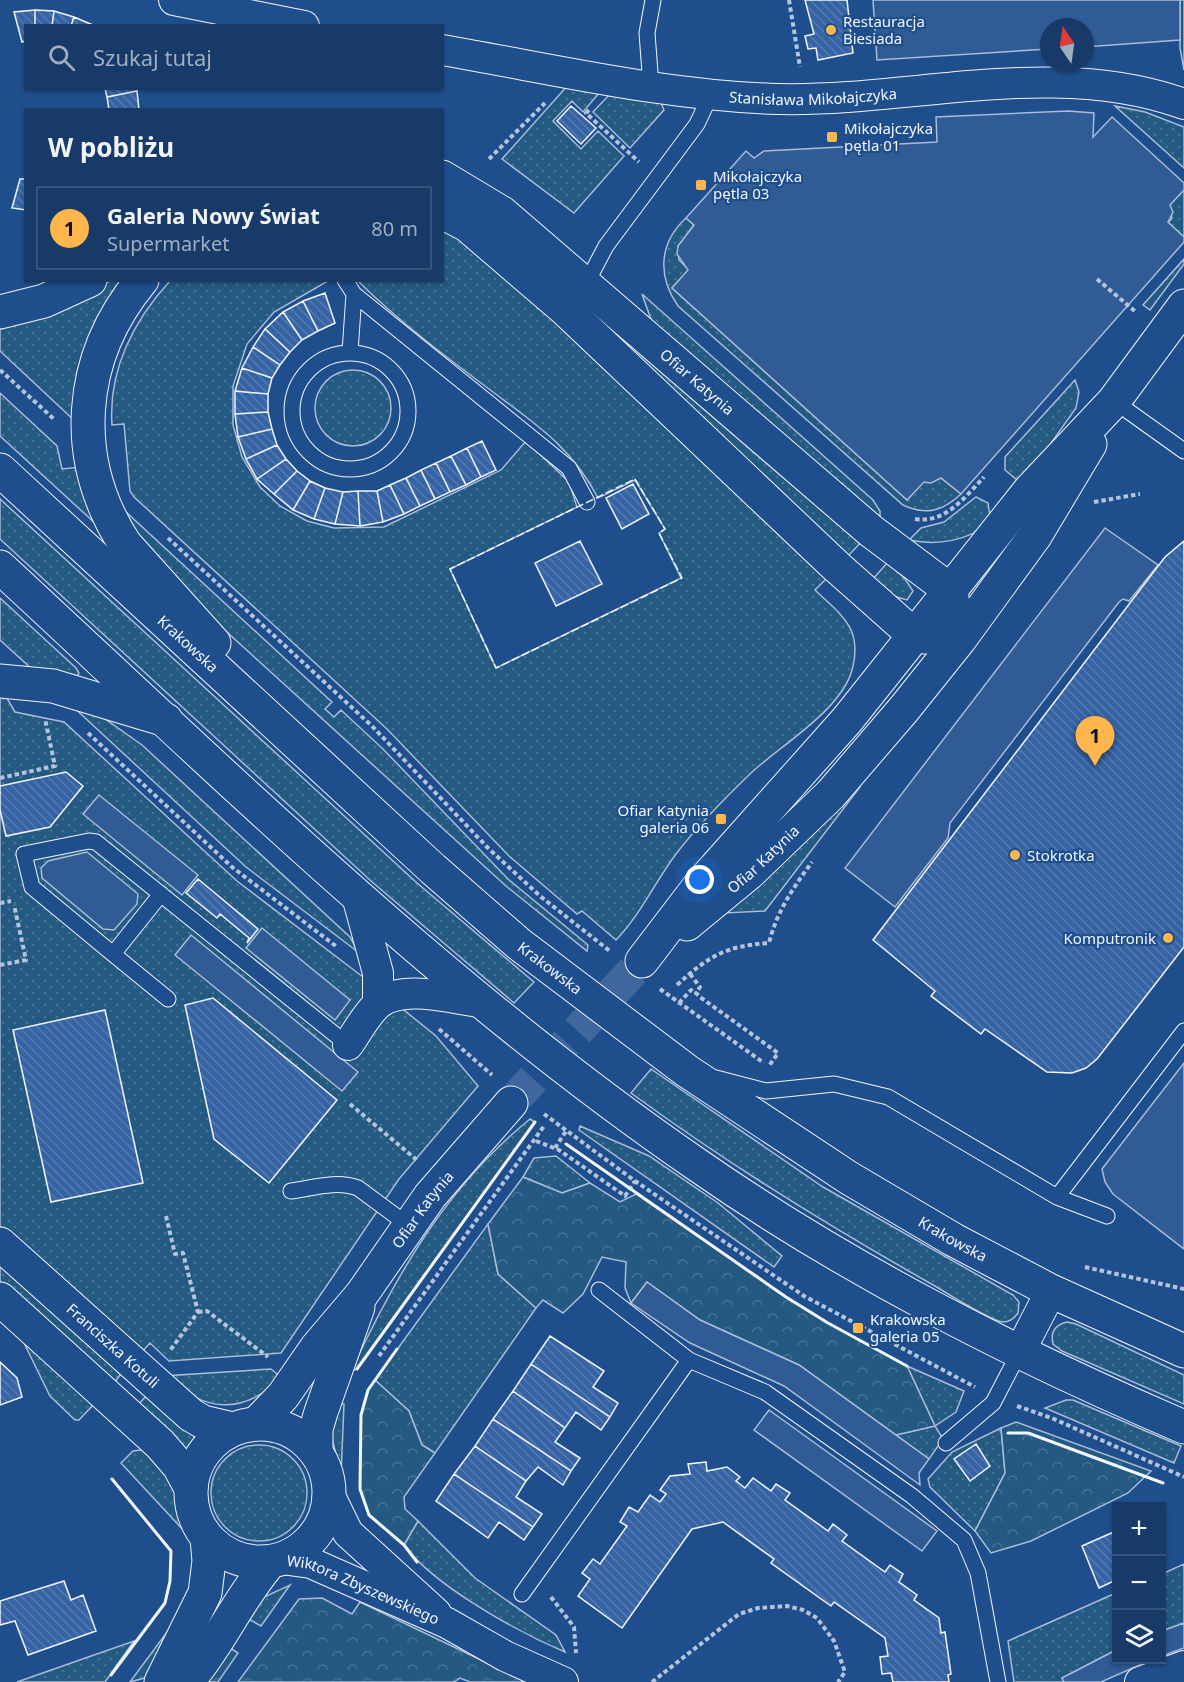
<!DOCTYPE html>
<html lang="pl">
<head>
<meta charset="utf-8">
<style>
  body { margin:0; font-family:"Noto Sans",sans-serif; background:#20416f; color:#f1f3f6 }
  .controls { position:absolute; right:18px; bottom:18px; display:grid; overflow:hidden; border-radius:0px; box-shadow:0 2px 4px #0004 }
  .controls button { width:54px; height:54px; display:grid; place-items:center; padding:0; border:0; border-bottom:2px solid #36547d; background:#173a69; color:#f1f3f6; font:30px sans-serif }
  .compass { position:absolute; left:1040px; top:18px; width:54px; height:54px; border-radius:50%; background:#173a69; box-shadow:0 2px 4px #0004; rotate:347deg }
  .you { position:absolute; left:700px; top:880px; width:21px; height:21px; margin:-15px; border:4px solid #fff; border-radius:50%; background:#1a73e8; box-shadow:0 0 0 9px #1a73e833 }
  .badge { display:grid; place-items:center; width:39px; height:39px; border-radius:50%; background:#ffb74d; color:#111; font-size:20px; font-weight:700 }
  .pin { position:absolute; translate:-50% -50px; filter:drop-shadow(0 2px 3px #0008) }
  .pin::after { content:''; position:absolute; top:32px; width:21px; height:18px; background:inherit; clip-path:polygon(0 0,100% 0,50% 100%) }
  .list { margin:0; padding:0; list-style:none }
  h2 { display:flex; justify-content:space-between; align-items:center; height:78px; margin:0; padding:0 24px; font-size:26px }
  h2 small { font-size:20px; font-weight:400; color:#9eadc0 }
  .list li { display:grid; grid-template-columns:39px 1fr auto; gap:18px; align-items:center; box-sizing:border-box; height:84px; margin:0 12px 12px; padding:0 12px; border:2px solid #36547d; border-radius:0px }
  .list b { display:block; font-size:22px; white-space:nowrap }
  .list p { margin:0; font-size:20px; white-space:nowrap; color:#9eadc0 }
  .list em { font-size:20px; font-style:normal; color:#9eadc0 }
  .icon { flex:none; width:33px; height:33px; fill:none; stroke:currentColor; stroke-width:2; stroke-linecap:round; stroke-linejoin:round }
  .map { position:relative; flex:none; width:1184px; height:1682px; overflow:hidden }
  .search { position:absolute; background:#173a69; box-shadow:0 2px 4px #0004; left:24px; top:24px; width:420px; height:66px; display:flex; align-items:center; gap:15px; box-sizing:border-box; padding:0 21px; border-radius:0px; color:#9eadc0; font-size:22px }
  .panel { position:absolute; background:#173a69; box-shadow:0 2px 4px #0004; left:24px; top:108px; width:420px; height:174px; border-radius:0px }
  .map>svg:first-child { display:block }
  .green { fill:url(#green-dots); stroke:#a8bbd7; stroke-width:1.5 }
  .forest { fill:url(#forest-crowns); stroke:#a8bbd7; stroke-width:1.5 }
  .parking { fill:#305b95; stroke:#a8bbd7; stroke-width:1.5 }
  .building { fill:url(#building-back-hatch); stroke:#f2f6ff; stroke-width:1.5 }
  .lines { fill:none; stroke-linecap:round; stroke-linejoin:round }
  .tertiary-tunnel { stroke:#3f679d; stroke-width:33; stroke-dasharray:33 16; stroke-linecap:butt }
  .service-casing { stroke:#f2f6ff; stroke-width:17 }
  .minor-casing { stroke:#f2f6ff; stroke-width:32 }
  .tertiary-casing { stroke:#f2f6ff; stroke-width:35 }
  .primary-casing { stroke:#f2f6ff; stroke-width:35 }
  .path { stroke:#b3c4dc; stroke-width:4; stroke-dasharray:4.5 3; stroke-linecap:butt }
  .service { stroke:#1f4e8c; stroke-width:15 }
  .minor { stroke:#1f4e8c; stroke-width:30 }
  .tertiary { stroke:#1f4e8c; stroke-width:33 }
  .primary { stroke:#1f4e8c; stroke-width:33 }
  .fence { stroke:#f2f6ff; stroke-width:1.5; stroke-dasharray:8 3; stroke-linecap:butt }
  .wall { stroke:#f2f6ff; stroke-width:3 }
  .poi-dot { fill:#ffb74d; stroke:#1f4e8c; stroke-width:2 }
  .labels { text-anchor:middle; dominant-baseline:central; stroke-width:4.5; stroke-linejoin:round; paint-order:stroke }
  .poi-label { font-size:15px; fill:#f2f6ff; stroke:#1f4e8c; text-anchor:start }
  .street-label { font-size:15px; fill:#f2f6ff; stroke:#1f4e8c }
</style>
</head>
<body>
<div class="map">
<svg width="1184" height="1682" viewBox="0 0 1184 1682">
  <defs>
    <pattern id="green-dots" width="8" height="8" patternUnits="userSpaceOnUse" patternTransform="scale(1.5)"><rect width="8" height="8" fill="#245a82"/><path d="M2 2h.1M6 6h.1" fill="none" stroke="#447295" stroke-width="1.8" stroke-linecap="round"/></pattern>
    <pattern id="forest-crowns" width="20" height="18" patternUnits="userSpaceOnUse" patternTransform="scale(1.5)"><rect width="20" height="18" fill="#245a82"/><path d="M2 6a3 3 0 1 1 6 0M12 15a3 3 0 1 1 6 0" fill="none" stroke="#447295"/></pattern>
    <pattern id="building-back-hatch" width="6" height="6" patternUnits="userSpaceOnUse" patternTransform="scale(1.5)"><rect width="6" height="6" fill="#3563a3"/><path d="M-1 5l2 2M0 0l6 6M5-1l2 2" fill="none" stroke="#537ab1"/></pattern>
  </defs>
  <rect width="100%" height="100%" fill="#1f4e8c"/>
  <path class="green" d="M1180 0H1184V70L1180 48Z
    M568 85 600 92 583 112 572 101 553 121 581 149 598 131 624 156 574 213 502 159Z
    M611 93 660 100 664 110 630 148 593 112Z
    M1115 106 1145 112 1184 127V168Z
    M1184 190V237L1168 223 1172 218 1169 205Z
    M461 197 863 540 848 556Z
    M686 218 694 225 678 246 679 260 689 270 672 288 907 500 924 481 941 478 961 494C943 511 926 516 903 505L678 306C657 276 659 243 686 218Z
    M443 222 471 240 826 579 815 590C840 614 862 627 853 666 845 708 781 745 751 773 725 798 698 825 676 854 655 882 641 914 616 940L582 911 577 914 509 856 387 729 134 497 130 491 124 424 112 425C108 370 134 320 170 281H328L274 312 247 344 233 386V425L242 457 260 487 280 506 307 521 334 528 384 527 501 470 526 441 569 482 577 507 450 569 496 668 681 578 659 533 665 529 635 480 598 498C571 446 534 423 489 389 446 357 396 319 358 281L442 280Z
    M1184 259V264L1150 310 1143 305Z
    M110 281H128L78 424 0 351V323L92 292Z
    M642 294 873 500 880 511V520L653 325Z
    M315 408a38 38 0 1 1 76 0a38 38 0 1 1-76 0Z
    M1075 380 1079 392 1076 408 1022 484 1005 470V457Z
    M0 393 57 446 62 469 81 467 97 525 0 436Z
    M976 497 988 503 991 522C968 541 937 546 909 540L921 528 944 522Z
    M0 499 417 883 534 982 514 1003 371 881 0 539Z
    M113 500 332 702 325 709 334 717 341 710 383 749 508 879 588 945 587 951 506 886 163 574Z
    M888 562 905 579 913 591 907 600 893 596 873 579Z
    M0 598 76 668 79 673 76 678 33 670 0 640Z
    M0 693H4L15 712 64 722 237 881 363 977 436 1036 478 1086 399 1179 281 1353 169 1361 150 1343 140 1354 0 1226Z
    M70 704 105 719 142 745 350 937 358 952 246 867Z
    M858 783 860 787 765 911 725 913Z
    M651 1069 823 1187 1013 1295 1019 1302 1018 1313C1014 1319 1010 1322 1003 1322 991 1321 948 1294 935 1286 830 1227 728 1164 631 1093Z
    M530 1119 535 1122 357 1369 351 1371C396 1275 446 1187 530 1119Z
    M580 1126 649 1156 718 1203 782 1256 774 1267 579 1130Z
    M556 1156 590 1183 562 1193 523 1177 534 1158Z
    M488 1224 498 1274 536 1308 435 1453 422 1445 409 1411 375 1380Z
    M0 1259 123 1371 112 1386 0 1281Z
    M1067 1322 1076 1324 1184 1375V1404L1062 1351 1053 1344C1050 1332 1055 1325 1067 1322Z
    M24 1343 95 1403 79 1420H75L50 1396Z
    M907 1366 964 1391 956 1412 935 1426 943 1439 929 1459 896 1435 935 1426Z
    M271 1369 282 1378C241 1416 205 1412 164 1376Z
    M148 1394 194 1435V1441L187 1452 135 1408Z
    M1066 1400H1073L1181 1446 1174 1463 1045 1408Z
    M337 1402 344 1404 341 1475 331 1434Z
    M1001 1428 1005 1473 975 1531 930 1487 928 1479 952 1452Z
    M211 1493a48 48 0 1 1 96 0a48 48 0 1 1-96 0Z
    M149 1449C159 1458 172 1481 176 1495 179 1508 179 1519 185 1532L121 1463 133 1451Z
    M418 1521 475 1578 556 1635 565 1652C518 1632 434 1586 404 1545Z
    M1184 1564V1623L1162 1631V1574Z
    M290 1585 261 1626 245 1617 264 1597Z
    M1116 1593V1650L1062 1678 1064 1682H1014L1008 1641Z
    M179 1616 148 1677 130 1682Z
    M134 1641 105 1682H17Z"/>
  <path class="forest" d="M523 1177 562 1193 590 1183 620 1202 636 1194 786 1297 828 1323 907 1366 935 1426 896 1435 799 1365 700 1320 647 1282 631 1303 625 1288 626 1262 602 1257 583 1294 563 1313 543 1300 536 1308 498 1274 488 1224Z
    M375 1380 409 1411 422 1445 435 1453 404 1497 405 1509 418 1521 404 1545 369 1515 360 1489 361 1415 368 1390Z
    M1016 1422 1151 1471 1128 1493 1031 1541 991 1553 975 1531 1005 1473 1001 1428Z
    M322 1598 352 1614 360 1602 527 1682H470L460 1678 454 1682H238L299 1599Z
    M227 1646 238 1653 218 1682H200Z"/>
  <path class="parking" d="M873 0H1180V40L1085 47V27H1049V49L877 60Z
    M1068 111 1094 113 1093 137 1112 117 1184 183V190L1170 205 1173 212 1168 222 1184 237V242L961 494 941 478 931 483 924 482 907 500 672 288 688 270 677 254 678 246 694 225 686 218 746 151 754 158 764 151 937 142 936 117Z
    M1105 528 1158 565 1129 601 1123 599 1119 602 950 823 948 838 895 907 845 868Z
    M99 795 198 875 182 895 83 814Z
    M87 852 138 894 137 904 114 930 103 929 42 878 41 868 48 861Z
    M262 928 350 1000 335 1020 246 948Z
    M191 935 358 1072 342 1091 175 955Z
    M1184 1063V1249L1113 1194 1105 1182 1102 1169Z
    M647 1282 700 1320 799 1365 929 1459 919 1473 920 1485 784 1386 690 1343 631 1303Z
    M769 1410 937 1531 922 1551 754 1430Z
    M1184 1623V1648L1162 1656V1631Z
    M1116 1650V1660H1151L1101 1682H1064L1062 1678Z"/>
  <path class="building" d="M805 0H847L853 53 818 60 816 48 808 49 805 36 814 34Z
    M35 10V26H26V41L22 42 14 12Z
    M35 10 54 11 52 26H35Z
    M54 11 74 17 71 26H52Z
    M74 17 93 25 71 26Z
    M105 88H137V91L107 97Z
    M137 91 139 110H109L107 97Z
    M571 106 596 128 581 144 557 121Z
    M20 179H26V210L12 208Z
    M325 293 335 323 318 331 303 301Z
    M303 301 318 331 302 340 283 312Z
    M283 312 302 340 290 352 265 329Z
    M265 329 290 352 280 365 253 347Z
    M253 347 280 365 272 378 242 368Z
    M242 368 272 378 268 394 235 391Z
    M235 391 268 394V412L235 414Z
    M268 412 272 429 238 437 235 414Z
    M272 429 277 445 246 459 238 437Z
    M482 441 496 470 481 477 467 448Z
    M277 445 286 459 257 479 246 459Z
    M467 448 481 477 466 485 451 456Z
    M451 456 466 485 450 492 436 463Z
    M286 459 297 471 274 494 257 479Z
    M436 463 450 492 435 499 421 470Z
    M421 470 435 499 420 506 406 478Z
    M297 471 310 481 293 510 274 494Z
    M406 478 420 506 404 514 390 485Z
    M310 481 325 488 314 519 293 510Z
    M633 484 649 514 622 529 606 498Z
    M390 485 404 514 383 522 377 491Z
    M325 488 343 492 335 524 314 519Z
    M358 491 360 526 335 524 343 492Z
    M358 491H377L383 522 360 526Z
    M580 541 602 584 556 606 535 563Z
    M1184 541V947L1097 1059 1086 1068 1072 1073 1047 1072 985 1029 981 1034 931 996 935 991 873 940 1165 557Z
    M66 772 83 786 50 827 6 836 0 810V786Z
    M198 879 258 929 247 943 249 938 220 914 217 918 186 893Z
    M213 998 337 1100 269 1183 214 1139 185 1005Z
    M105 1010 143 1183 51 1202 13 1030Z
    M550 1336 604 1371 593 1387 618 1403 610 1417 531 1364Z
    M0 1362 17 1378 22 1397 0 1405Z
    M531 1364 610 1417 601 1430 576 1412 565 1428 513 1391Z
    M513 1391 565 1428 555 1442 580 1458 571 1471 493 1419Z
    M493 1419 571 1471 563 1485 538 1467 526 1481 475 1446Z
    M976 1444 990 1466 970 1481 954 1459Z
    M475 1446 526 1481 516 1497 542 1514 533 1527 454 1474Z
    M706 1462 707 1471 727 1467 740 1477 736 1481 745 1488 753 1478 771 1491 776 1484 790 1493 785 1500 828 1531 833 1524 847 1535 842 1541 885 1572 890 1565 903 1574 899 1582 917 1595 914 1600 939 1618 941 1633 945 1632 951 1674 948 1675 949 1682H893L891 1673 882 1674 880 1657 888 1656 885 1638 834 1602 831 1606 771 1563 774 1559 723 1522 692 1529 622 1628 578 1596 590 1579 582 1573 593 1559 600 1564 627 1526 620 1522 629 1507 638 1512 650 1495 660 1502 666 1494 660 1490 670 1476 690 1474 688 1464Z
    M454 1474 533 1527 524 1540 499 1522 488 1538 436 1501Z
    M1116 1531V1580L1099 1588 1082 1546Z
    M64 1581 71 1600 83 1595 96 1631 28 1655 15 1621 0 1625V1601Z"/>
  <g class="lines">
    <path class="tertiary-tunnel" d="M511 1103 642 961"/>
    <g class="service-casing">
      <path id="service" d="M651 86 647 33 653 0
        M345 280 354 294 569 468 587 502
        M586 284 606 246 697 124 711 94
        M350 352 354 294
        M292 411a58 58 0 1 1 116 0a58 58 0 1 1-116 0Z
        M1114 401 1184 451
        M161 894 113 954 32 887 24 854 89 841 96 842 348 1045
        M113 954 168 999
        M716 1078 766 1091 834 1084 888 1097 1057 1197 1107 1216
        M291 1191C313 1188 336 1180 358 1188L408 1225
        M1057 1197 1184 1031
        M599 1290 689 1360 765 1392 912 1496 964 1540 978 1573 998 1682
        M946 1443 993 1403 1019 1353
        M522 1594 689 1360"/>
    </g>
    <g class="minor-casing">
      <g id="minor">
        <path d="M174 0 304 26"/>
        <path id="s1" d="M442 50C553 69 666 96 779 99 911 102 1055 57 1184 104"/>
        <path d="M357 896 378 973V1004"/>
        <path d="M348 1045C357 1032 367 1013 379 1003 405 984 452 999 481 1002"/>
        <path d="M1019 1353 1051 1291"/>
        <path d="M330 1496 348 1533 436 1613"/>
        <path id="s2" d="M281 1559 311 1563 447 1623 505 1656 563 1682"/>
        <path d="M1140 1682 1184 1666"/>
      </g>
    </g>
    <g class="tertiary-casing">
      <g id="tertiary">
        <path id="s3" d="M442 177 502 213 871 531 951 591 954 611"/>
        <path d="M442 212 467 225 566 310 837 567 915 636 937 638"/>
        <path d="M0 312 44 301 90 280"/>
        <path d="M125 544C70 459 77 358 142 280"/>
        <path d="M0 681 53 686 166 720"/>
        <path id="s4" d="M687 924 749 873 831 794 904 709 960 639 1035 536 1090 444"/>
        <path d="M642 961 700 885 847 720 1030 490 1114 401 1184 306"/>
        <path id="s5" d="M0 1244 191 1415 203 1422 233 1429"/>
        <path d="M0 1299 160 1444 179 1466 191 1488"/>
        <circle cx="260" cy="1493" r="69"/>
        <path id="s6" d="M256 1424 283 1396 317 1347 362 1294 430 1196 511 1103"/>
        <path d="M316 1451V1429L321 1412 358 1307"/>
        <path d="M161 1682 205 1593 209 1561 207 1538"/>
        <path d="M187 1682C219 1645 238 1599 270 1562"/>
      </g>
    </g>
    <g class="primary-casing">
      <g id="primary">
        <path id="s7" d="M0 470 433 869 519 944 687 1071 849 1178 954 1240 1051 1291 1184 1351"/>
        <path d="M125 544 214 643"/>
        <path d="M0 567C224 774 443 990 696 1164 848 1270 1014 1354 1184 1427"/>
      </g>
    </g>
    <path class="path" d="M789 0 800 67
      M589 110 586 113 639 162
      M489 159 545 103
      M1097 279 1137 313
      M0 370 55 420
      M1094 502 1140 494
      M915 519C945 524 965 497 984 477
      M168 538 372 726 488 848 540 896 611 952
      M88 733 232 867 337 947
      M0 778 55 766 45 719
      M0 903 11 901
      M0 965 26 960 14 905
      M690 974 700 987 696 993 700 997 778 1053 769 1066
      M677 985C709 956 725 946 769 943 777 911 793 888 812 862
      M660 989 764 1063
      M679 1003 691 990 696 993
      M439 1029 492 1075
      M350 1104 418 1161
      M544 1114 635 1181 804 1296 975 1387
      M536 1141 559 1150 625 1196 635 1181
      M555 1148 566 1131
      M166 1216 175 1254 183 1253 198 1312 169 1352
      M1085 1267 1184 1289
      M198 1312 207 1311 268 1357
      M379 1356 544 1126
      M1017 1406 1054 1419 1184 1477
      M551 1597 574 1627 576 1653
      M652 1682 739 1614 758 1608 787 1606 803 1610 817 1618 834 1641 845 1672 838 1682"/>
    <use href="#service" class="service"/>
    <use href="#minor" class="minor"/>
    <use href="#tertiary" class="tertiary"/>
    <use href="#primary" class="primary"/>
    <path class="fence" d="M635 479 665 529 659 533 682 578 496 668 450 569Z"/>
    <path class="wall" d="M566 1144 786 1297 828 1323 907 1366
      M397 1349 368 1390 361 1415 360 1489 369 1515 404 1545 417 1562
      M357 1369 535 1122
      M1008 1433H1028L1163 1483
      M111 1675 165 1603 170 1581 171 1551 112 1479"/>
  </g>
  <g class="poi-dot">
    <circle cx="831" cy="30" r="6"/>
    <rect x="826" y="131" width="12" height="12" rx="3"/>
    <rect x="695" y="179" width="12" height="12" rx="3"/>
    <rect x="715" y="813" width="12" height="12" rx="3"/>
    <circle cx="1015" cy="855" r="6"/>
    <circle cx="1168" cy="938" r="6"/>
    <rect x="852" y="1322" width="12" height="12" rx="3"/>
  </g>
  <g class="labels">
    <g class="poi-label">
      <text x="843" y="21">Restauracja<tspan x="843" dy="17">Biesiada</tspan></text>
      <text x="844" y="128">Mikołajczyka<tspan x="844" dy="17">pętla 01</tspan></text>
      <text x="713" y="176">Mikołajczyka<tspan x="713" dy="17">pętla 03</tspan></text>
      <text x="709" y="810" text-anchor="end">Ofiar Katynia<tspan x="709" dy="17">galeria 06</tspan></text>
      <text x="1027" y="855">Stokrotka</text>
      <text x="1156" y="938" text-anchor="end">Komputronik</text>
      <text x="870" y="1319">Krakowska<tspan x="870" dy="17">galeria 05</tspan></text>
    </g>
    <g class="street-label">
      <text stroke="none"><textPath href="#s1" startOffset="375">Stanisława Mikołajczyka</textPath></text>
      <text stroke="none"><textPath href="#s3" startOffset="328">Ofiar Katynia</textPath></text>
      <text stroke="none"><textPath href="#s7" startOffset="256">Krakowska</textPath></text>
      <text stroke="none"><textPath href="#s4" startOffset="100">Ofiar Katynia</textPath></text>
      <text stroke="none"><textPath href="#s7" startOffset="742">Krakowska</textPath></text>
      <text stroke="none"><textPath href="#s6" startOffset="272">Ofiar Katynia</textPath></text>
      <text stroke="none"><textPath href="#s7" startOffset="1228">Krakowska</textPath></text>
      <text stroke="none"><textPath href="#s5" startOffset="152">Franciszka Kotuli</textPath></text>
      <text stroke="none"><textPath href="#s2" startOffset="88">Wiktora Zbyszewskiego</textPath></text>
    </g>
  </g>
</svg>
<div class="controls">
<button>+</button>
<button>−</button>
<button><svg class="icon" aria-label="layers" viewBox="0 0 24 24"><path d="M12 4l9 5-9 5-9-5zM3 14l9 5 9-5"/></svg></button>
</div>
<svg class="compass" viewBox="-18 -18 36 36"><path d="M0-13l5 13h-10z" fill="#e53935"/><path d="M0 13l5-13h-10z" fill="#9eadc0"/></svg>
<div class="you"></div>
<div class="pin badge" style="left:1095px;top:766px">1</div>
<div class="search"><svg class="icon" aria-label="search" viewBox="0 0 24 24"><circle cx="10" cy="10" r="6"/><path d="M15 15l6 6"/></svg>Szukaj tutaj</div>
<section class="panel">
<h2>W pobliżu<small></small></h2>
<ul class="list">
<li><span class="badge">1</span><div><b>Galeria Nowy Świat</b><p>Supermarket</p></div><em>80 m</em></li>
</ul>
</section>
</div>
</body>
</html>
